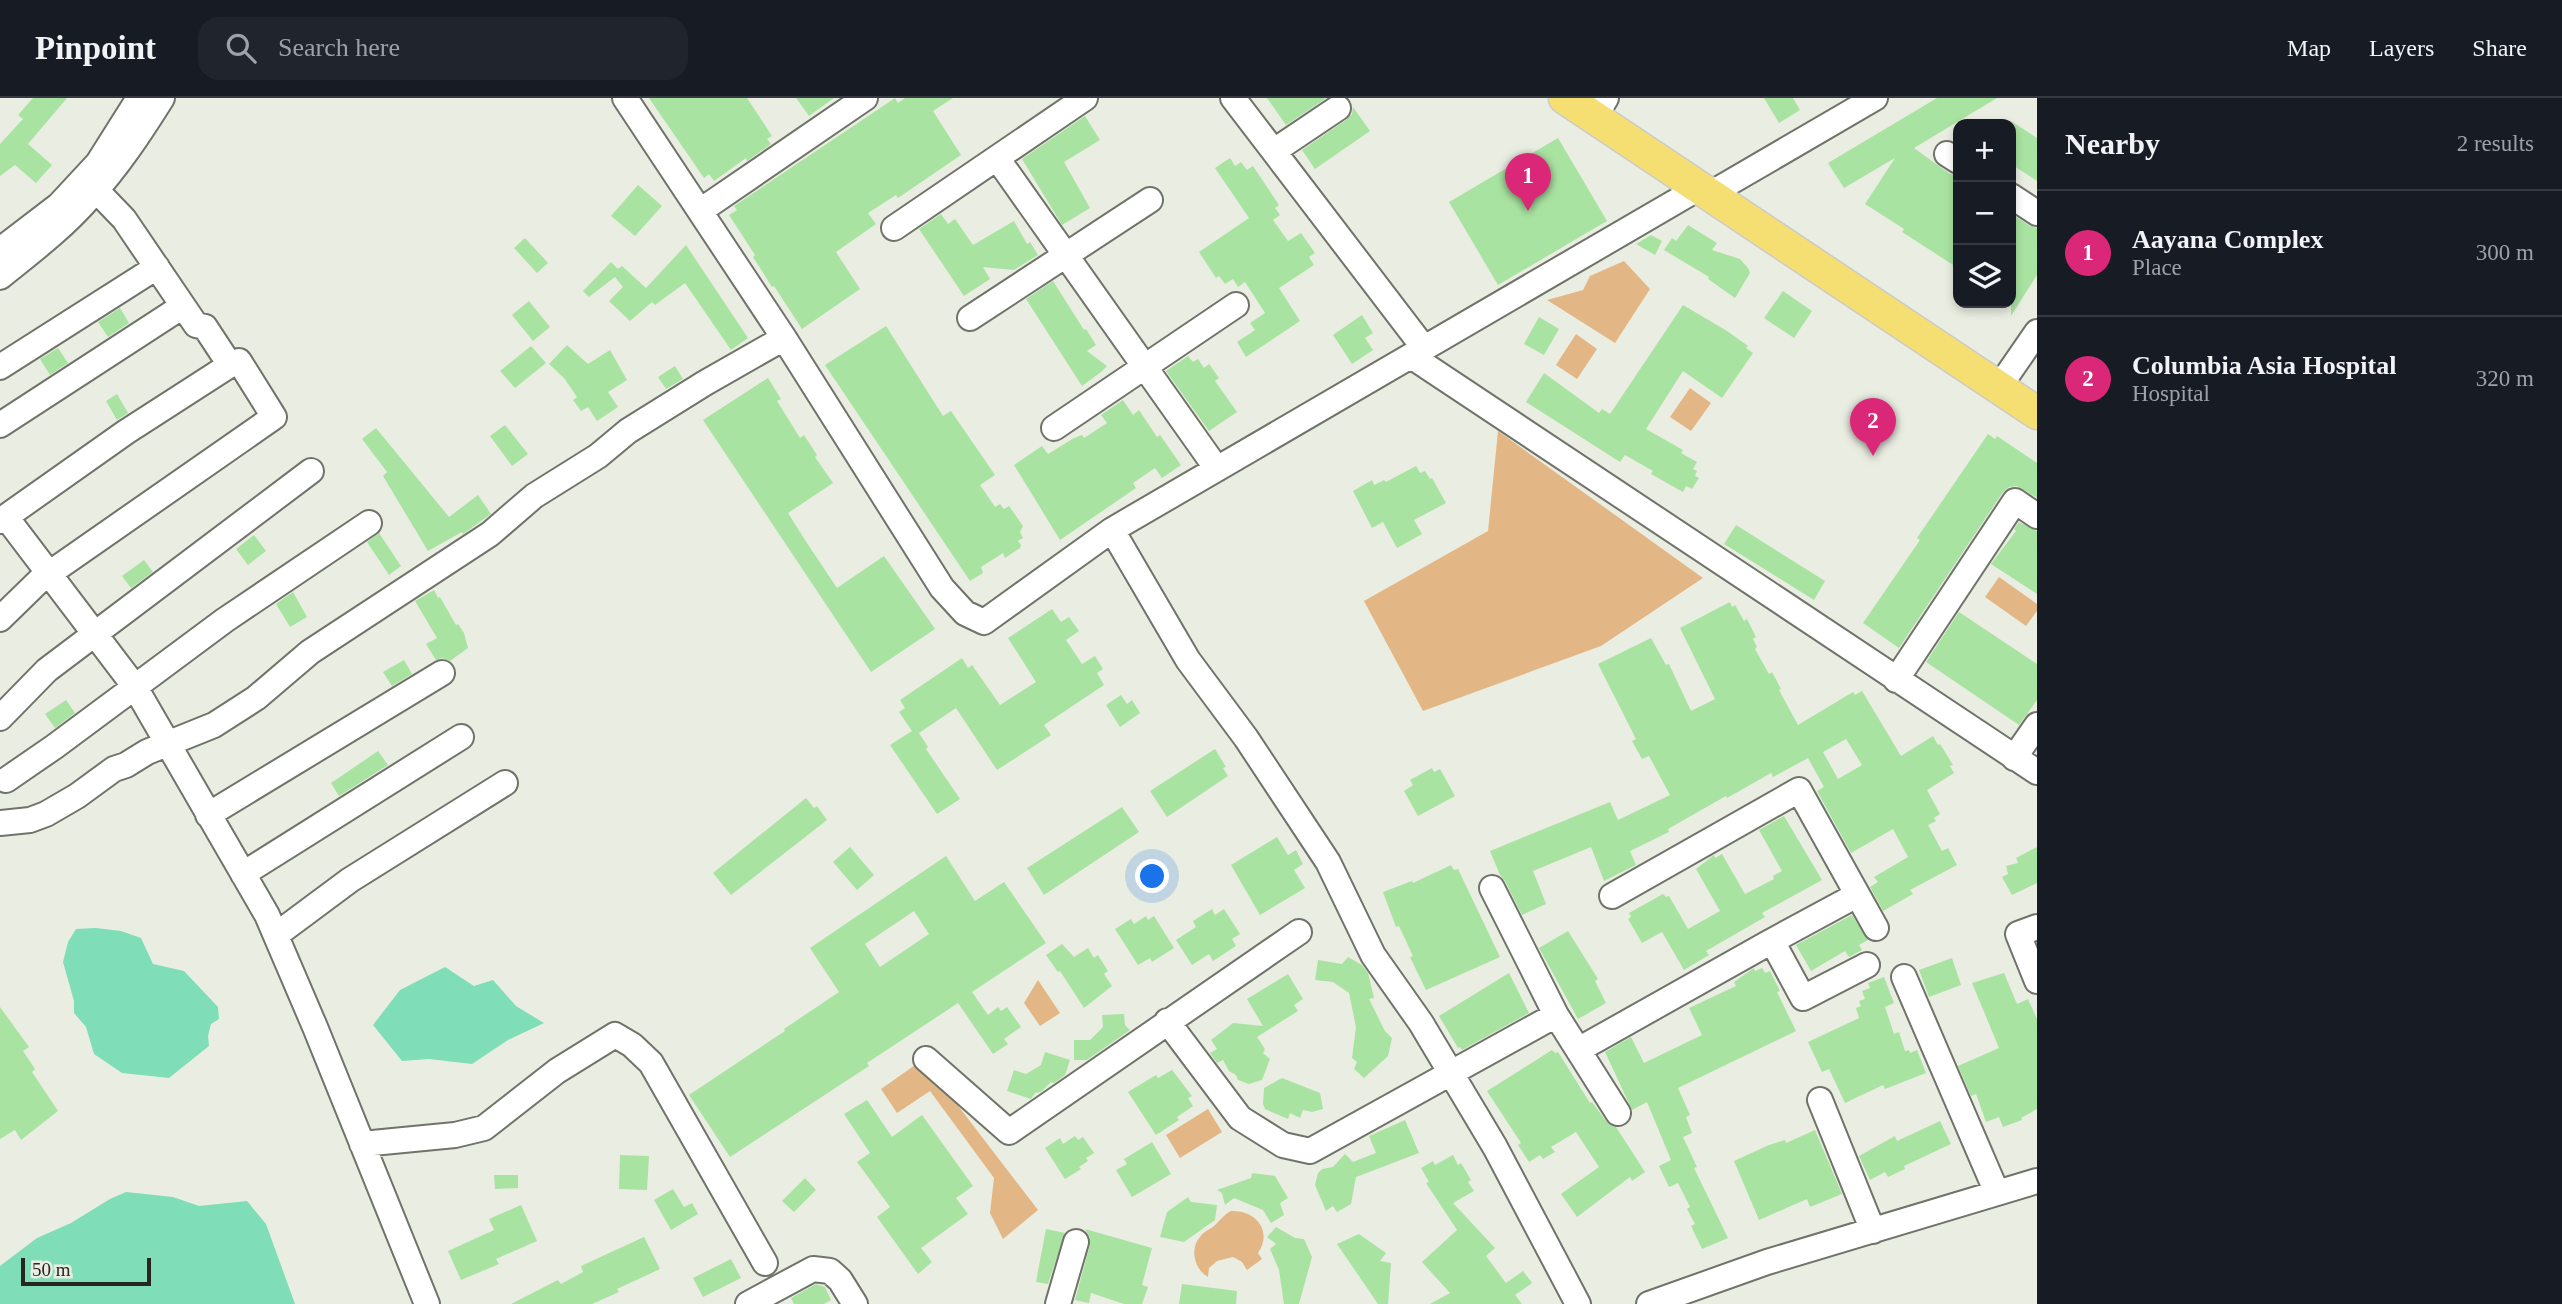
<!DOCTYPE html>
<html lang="en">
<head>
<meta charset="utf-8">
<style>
  body { margin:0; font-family:Georgia,serif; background:#20242c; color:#f1f3f6 }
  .controls { position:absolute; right:21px; top:21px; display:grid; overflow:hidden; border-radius:14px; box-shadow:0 4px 10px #0003 }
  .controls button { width:63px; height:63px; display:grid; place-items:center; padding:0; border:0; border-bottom:2px solid #363941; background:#171b24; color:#f1f3f6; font:35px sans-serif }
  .scale { position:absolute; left:21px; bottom:18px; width:130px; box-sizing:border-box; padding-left:7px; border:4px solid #252622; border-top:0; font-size:19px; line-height:24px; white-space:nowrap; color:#252622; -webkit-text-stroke:5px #eaede2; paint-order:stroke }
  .you { position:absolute; left:1153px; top:779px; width:24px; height:24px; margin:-18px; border:5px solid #fff; border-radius:50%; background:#1a73e8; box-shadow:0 0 0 10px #1a73e833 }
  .badge { display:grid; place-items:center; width:46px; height:46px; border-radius:50%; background:#db2777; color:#fff; font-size:23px; font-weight:700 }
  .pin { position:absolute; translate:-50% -58px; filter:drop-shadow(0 2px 4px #0008) }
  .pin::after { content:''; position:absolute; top:37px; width:24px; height:21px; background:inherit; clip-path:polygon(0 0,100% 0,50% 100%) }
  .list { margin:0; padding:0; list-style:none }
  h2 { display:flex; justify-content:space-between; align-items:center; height:91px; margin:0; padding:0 28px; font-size:30px }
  h2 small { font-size:23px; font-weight:400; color:#9ea1a6 }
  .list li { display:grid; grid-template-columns:46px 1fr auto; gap:21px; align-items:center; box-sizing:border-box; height:126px; padding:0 28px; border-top:2px solid #363941 }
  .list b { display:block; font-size:26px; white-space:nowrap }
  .list p { margin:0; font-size:23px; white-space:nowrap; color:#9ea1a6 }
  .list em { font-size:23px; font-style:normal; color:#9ea1a6 }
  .icon { flex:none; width:38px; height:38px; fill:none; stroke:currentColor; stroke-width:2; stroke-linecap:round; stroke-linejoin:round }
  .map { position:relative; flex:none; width:2037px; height:1206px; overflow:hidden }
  header { display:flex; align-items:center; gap:42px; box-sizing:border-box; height:98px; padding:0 35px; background:#171b24; border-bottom:2px solid #363941 }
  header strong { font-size:33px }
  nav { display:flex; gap:38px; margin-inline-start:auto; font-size:24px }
  .search { width:490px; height:63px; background:#20242c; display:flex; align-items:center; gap:18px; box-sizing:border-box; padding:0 24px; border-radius:21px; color:#9ea1a6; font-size:26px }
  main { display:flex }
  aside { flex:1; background:#171b24 }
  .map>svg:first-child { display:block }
  .green { fill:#e3b785 }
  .water { fill:#7fdeb7 }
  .building { fill:#a9e3a1; fill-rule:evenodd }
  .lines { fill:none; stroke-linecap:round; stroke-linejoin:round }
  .minor-casing { stroke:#707369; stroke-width:28 }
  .major-casing { stroke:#cbcbca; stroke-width:35 }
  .minor { stroke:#fff; stroke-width:24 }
  .major { stroke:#f6df72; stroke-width:32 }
</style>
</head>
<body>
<header>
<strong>Pinpoint</strong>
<div class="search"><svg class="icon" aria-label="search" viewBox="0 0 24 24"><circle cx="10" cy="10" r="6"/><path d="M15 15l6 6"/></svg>Search here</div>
<nav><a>Map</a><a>Layers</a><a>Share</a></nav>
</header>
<main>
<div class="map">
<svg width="2037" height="1206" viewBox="0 0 2037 1206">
  <rect width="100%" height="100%" fill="#eaede2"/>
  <path class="green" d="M1624 163 1650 191 1615 245 1547 202 1583 192 1590 178Z
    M1576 236 1597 251 1577 281 1556 267Z
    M1690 290 1711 305 1691 333 1670 319Z
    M1498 333 1703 480 1601 548 1423 613 1364 503 1488 433Z
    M1999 479 2037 506V513L2026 528 1985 499Z
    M1038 882 1060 915 1040 928 1024 905Z
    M918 965 933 975 1038 1112 1003 1141 990 1115 994 1080 930 993 897 1015 881 991Z
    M1208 1011 1222 1034 1180 1060 1166 1037Z
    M1231 1113C1256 1112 1273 1133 1258 1155L1262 1161 1247 1172 1242 1164 1233 1159 1217 1163 1209 1170 1208 1179C1195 1172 1189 1151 1200 1139 1204 1133 1209 1132 1214 1128 1220 1123 1223 1117 1231 1113Z"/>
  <path class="water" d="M96 830 121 833 141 840 153 866 184 873 218 909 219 921 211 926 208 938 209 948 169 980 122 975 94 956 86 929 74 915V903L63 864 68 844 76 831Z
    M445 869 474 888 493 882 516 908 544 925 508 942 472 966 429 961 402 963 373 927 400 892Z
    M126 1094 173 1099 199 1108 247 1103 266 1126 295 1206H0V1168L37 1140 71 1125 110 1101Z"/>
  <path class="building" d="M33 0H67L28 46 52 67 36 85 15 67 0 78V46L23 21 18 17Z
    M649 0H747L772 38 767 41 771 46 747 63 746 60 714 83 709 76 704 80Z
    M796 0H834L809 18Z
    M895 0 898 5 905 0H953L933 13 961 57 898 100 896 97 868 115 876 126 836 154 860 191 802 231 774 188 772 189 753 159 755 157 729 117 737 112 734 108Z
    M1267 0H1324L1325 1 1286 27Z
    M1764 0H1793L1800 12 1779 25Z
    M1937 0H1997L1914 50 1950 76 1958 78V170L1902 134 1904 131 1865 106 1895 60 1844 90 1828 65Z
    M1353 9 1370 33 1315 71 1302 52 1346 22 1352 16Z
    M1085 18 1100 42 1064 64 1090 110 1062 127 1022 61Z
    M2011 23 2037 40V83L2011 66Z
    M1558 40 1607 123 1498 187 1449 104Z
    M1230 60 1235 68 1241 64 1247 72 1253 68 1279 107 1275 110 1280 117 1273 122 1288 143 1301 135 1315 155 1309 159 1314 167 1279 190 1300 223 1246 259 1237 244 1255 232 1250 225 1265 215 1245 184 1238 189 1233 181 1225 186 1219 178 1216 180 1199 154 1249 120 1215 70Z
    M638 87 662 108 635 138 611 118Z
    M941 116 948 126 955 121 973 147 1014 123 1027 146 1030 144 1038 157 1014 172 983 169 990 181 964 198 919 131Z
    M2011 116 2029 127 2037 130V177L2011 218Z
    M1688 127 1717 145 1712 152 1740 161 1748 170 1750 175 1735 200 1708 181 1709 179 1664 152 1672 140 1676 143Z
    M1651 137 1662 143 1655 157 1636 146Z
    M525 140 548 165 537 175 514 150Z
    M686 147 748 240 731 252 685 185 655 207 652 204 630 223 609 203 623 189 615 179 589 199 583 193 611 164 618 171 622 168 646 190Z
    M1053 183 1084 232 1086 231 1096 247 1087 253 1107 268 1101 274 1082 288 1026 201Z
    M1783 193 1812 213 1794 240 1764 220Z
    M529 203 550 229 533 243 512 217Z
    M1683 207 1727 233 1748 248 1746 250 1753 255 1722 300 1683 273 1646 331 1683 352 1681 355 1697 364 1693 371 1697 373 1695 378 1699 380 1692 391 1686 388 1683 394 1651 376 1653 373 1625 357 1620 364 1526 304 1544 275 1599 315 1602 311 1610 316Z
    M120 210 129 225 108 239 98 224Z
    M1362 217 1373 235 1365 240 1373 252 1352 266 1333 237Z
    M1539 219 1559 231 1544 257 1524 246Z
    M886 228 943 318 951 313 995 377 980 387 995 409 1000 406 1004 411 1009 408 1023 428 1020 434 1023 440 1018 443 1021 447 1020 450 1005 460 1003 455 981 469 983 475 970 483 825 267Z
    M567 247 588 266 610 252 627 282 608 294 618 309 597 323 588 309 581 313 573 302 577 299 564 280 549 266Z
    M531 248 546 265 515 290 500 273Z
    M58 250 68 265 50 277 40 261Z
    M1188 258 1193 264 1198 261 1204 270 1209 266 1219 280 1215 283 1237 314 1209 333 1166 273Z
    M675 268 683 281 666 291 658 279Z
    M768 280 781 301 777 303 800 340 804 337 817 357 815 359 833 385 788 415 805 442 837 490 884 458 935 531 871 574 703 322Z
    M117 296 128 315 117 322 106 303Z
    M1123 302 1133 317 1139 312 1157 339 1160 337 1181 367 1162 380 1155 370 1133 385 1136 390 1060 442 1014 367 1042 348 1048 356 1074 340 1082 337 1084 340 1107 325 1101 317Z
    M505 327 528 356 512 368 490 338Z
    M376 330 449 419 478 397 491 416 463 436 462 434 428 453 383 378 387 374 362 341Z
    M1988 336 1995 341 1997 338 2037 365V400L2017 388 2009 389 2003 394 1899 550 1863 525 1920 442 1917 440Z
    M1416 368 1420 375 1425 373 1430 381 1432 380 1446 405 1414 422 1422 436 1397 450 1383 424 1372 430 1353 393 1372 382 1374 387 1384 382 1386 384Z
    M2019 424 2037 433V496L1991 466 2016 433 2014 431Z
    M1736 427 1825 483 1814 502 1724 446Z
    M379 435 401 468 389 477 367 444Z
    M254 437 266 453 248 467 236 451Z
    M144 462 153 474 131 490 122 478Z
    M434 492 438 500 440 499 456 527 458 526 464 535 468 550 450 563 442 560 436 562 426 546 437 540 415 503Z
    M293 494 307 519 290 529 276 506Z
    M1730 504 1732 509 1735 507 1744 523 1747 521 1756 539 1753 541 1757 549 1755 551 1769 576 1772 574 1781 591 1779 592 1798 627 1853 594 1855 597 1862 593 1901 658 1933 638 1938 647 1940 646 1953 667 1950 668 1954 675 1927 692 1940 716 1934 720 1936 723 1928 727 1942 753 1948 750 1957 767 1910 792 1913 796 1883 813 1870 789 1878 784 1874 779 1908 759 1893 731 1851 755 1817 693 1824 689 1808 660 1773 679 1771 675 1727 700 1726 698 1668 731 1669 734 1630 753 1636 767 1604 783 1591 749 1533 773 1546 806 1522 817 1505 783 1500 777 1490 753 1610 704 1618 722 1670 697 1649 658 1642 661 1632 643 1636 641 1598 566 1651 540 1666 567 1669 566 1691 613 1715 601 1680 530ZM1846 641 1862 667 1838 681 1823 654Z
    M1052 511 1061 524 1069 519 1079 533 1066 542 1082 566 1095 558 1103 571 1097 575 1104 587 1044 627 1051 637 997 672 956 610 919 635 928 649 926 651 960 701 937 716 890 647 912 633 899 614 905 610 900 602 962 560 968 570 972 567 1000 607 1036 584 1008 540Z
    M1959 514 2037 566V602L2019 627 1926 564Z
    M404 562 412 576 392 588 383 574Z
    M1121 597 1127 606 1132 602 1140 615 1120 629 1106 607Z
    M66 602 75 615 55 630 45 616Z
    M1215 651 1226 669 1223 670 1228 678 1167 719 1150 693Z
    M378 653 388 667 339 698 331 685Z
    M1432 670 1434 674 1440 671 1455 698 1418 718 1404 693 1413 687 1410 682Z
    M806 700 814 710 817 708 827 722 731 797 713 775Z
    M1122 709 1139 734 1044 797 1027 770Z
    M1784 718 1822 782 1762 815 1765 819 1706 853 1709 857 1684 872 1662 834 1642 845 1628 821 1631 819 1629 815 1663 796 1666 799 1669 798 1688 831 1720 813 1696 771 1714 757 1715 760 1722 756 1745 796 1774 781 1773 778 1782 773 1759 732Z
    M1277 739 1288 757 1296 752 1303 766 1294 772 1305 790 1260 817 1231 767Z
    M850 749 874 777 857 792 833 764Z
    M2037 749V785L2012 797 2002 779 2008 776 2006 768 2018 765 2016 760Z
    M946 758 975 803 1004 784 1046 845 972 894 988 917 998 909 1001 913 1007 909 1021 929 1004 941 1008 946 993 956 958 905 867 965 869 968 730 1059 689 997 785 933 784 931 839 894 810 850ZM914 813 929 836 880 869 865 846Z
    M1451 767 1454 772 1458 771 1500 859 1426 892 1410 859 1413 858 1399 828 1396 829 1383 794 1412 783 1413 785Z
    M1212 811 1215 817 1224 811 1240 836 1232 841 1236 848 1213 863 1209 856 1192 867 1176 842 1196 829 1193 823Z
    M1852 817 1868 842 1859 847 1862 852 1849 859 1845 853 1811 873 1796 847Z
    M1146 818 1148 822 1154 818 1174 850 1152 864 1150 860 1138 867 1115 831 1131 821 1134 826Z
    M1568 833 1598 881 1595 883 1606 905 1578 921 1539 850Z
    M1062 846 1074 859 1088 850 1094 860 1098 857 1108 873 1104 876 1112 888 1084 910 1060 873 1058 874 1046 857Z
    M1348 859 1362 867 1368 875 1374 900 1369 901 1385 933 1392 940 1388 958 1364 980 1354 971 1357 964 1352 960 1356 929 1349 895 1333 884 1315 882 1318 862 1342 866Z
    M1952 860 1961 887 1929 899 1919 872Z
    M1754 870 1755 873 1762 870 1765 875 1770 873 1780 893 1777 894 1796 933 1678 990 1690 1017 1686 1019 1692 1035 1683 1039 1697 1069 1694 1070 1728 1140 1702 1151 1691 1128 1695 1126 1687 1111 1690 1109 1678 1085 1669 1089 1659 1068 1671 1062 1647 1004 1632 1012 1605 954 1631 939 1644 965 1702 937 1689 910 1736 888 1734 884Z
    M1509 875 1529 915 1462 952 1460 949 1458 950 1439 918Z
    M2004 875 2017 906 2028 901 2037 921V1011L2021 1020 2022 1022 2003 1029 1999 1019 1986 1024 1976 996 1971 998 1958 968 1999 950 1972 885Z
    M1288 876 1303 901 1294 907 1298 913 1257 939 1265 951 1263 955 1270 961 1262 982 1249 986 1238 982 1236 977 1229 973 1223 962 1217 965 1210 955 1217 951 1211 942 1233 925 1263 928 1247 901Z
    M1884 879 1894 905 1885 909 1894 936 1899 934 1905 953 1909 952 1910 955 1917 952 1926 975 1885 991 1883 987 1845 1005 1829 971 1822 974 1808 944 1859 920 1856 910 1861 908 1859 903 1865 901 1862 893 1870 890 1868 885Z
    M0 909 29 949 23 953 35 971 32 974 58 1013 21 1042 15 1032 0 1041Z
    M1124 916 1125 927 1130 932 1087 962H1074V942H1090L1103 929 1102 917Z
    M1552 952 1555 955 1558 954 1590 1005 1592 1004 1606 1023 1616 1029 1645 1074 1632 1083 1630 1079 1577 1119 1561 1096 1599 1069 1576 1034 1551 1049 1555 1054 1543 1061 1540 1057 1529 1064 1518 1047 1521 1045 1487 993Z
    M1045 954 1070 962 1065 977 1054 985 1051 984 1041 994 1035 995 1031 1001 1007 993 1014 972 1026 976 1041 967Z
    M1172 972 1192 998 1188 1000 1193 1008 1177 1019 1179 1022 1156 1037 1128 994 1156 977 1158 980Z
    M1282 980 1320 995 1323 1011 1312 1014 1303 1012 1300 1020 1290 1015 1288 1021 1265 1011 1263 1006 1264 990Z
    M867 1002 892 1039 922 1017 973 1088 956 1100 968 1116 921 1150 932 1164 918 1176 877 1119 890 1109 857 1064 870 1055 844 1016Z
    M1405 1022 1419 1055 1356 1079 1351 1106 1337 1114 1333 1108 1326 1113 1315 1087 1318 1075 1322 1071 1333 1069 1345 1056 1353 1064 1376 1055 1369 1038Z
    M1940 1023 1951 1046 1904 1068 1905 1071 1888 1079 1885 1074 1870 1082 1859 1058 1895 1038 1897 1043Z
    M1815 1032 1842 1096 1810 1109 1807 1101 1759 1122 1734 1063 1769 1047 1785 1042 1786 1045Z
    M1075 1038 1078 1042 1083 1039 1094 1055 1086 1060 1088 1063 1079 1069 1081 1071 1065 1081 1045 1050 1060 1040 1063 1046Z
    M1152 1044 1171 1076 1132 1099 1116 1072 1127 1066 1124 1061Z
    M620 1057 649 1058 647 1092 619 1091Z
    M1453 1057 1458 1067 1461 1065 1471 1082 1468 1084 1474 1093 1453 1105 1495 1150 1486 1158 1506 1185 1523 1173 1532 1185 1515 1197 1522 1206H1430L1450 1195 1422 1164 1457 1132 1426 1085 1429 1084 1421 1070 1433 1063 1435 1067Z
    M1252 1075 1275 1078 1288 1100 1280 1105 1284 1117 1271 1125 1263 1112 1234 1100 1225 1107 1222 1095 1217 1092 1251 1080Z
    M494 1077H518V1090L495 1091Z
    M805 1080 816 1092 794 1114 782 1103Z
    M673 1091 684 1109 692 1105 698 1116 671 1132 654 1102Z
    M1188 1099 1191 1104 1217 1107 1215 1122 1184 1144 1160 1139 1167 1114Z
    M521 1107 537 1143 496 1161 499 1166 461 1182 448 1153 494 1132 489 1121Z
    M1276 1129 1295 1140 1304 1141 1312 1159 1299 1206H1284L1279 1172 1270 1151 1276 1146 1267 1139Z
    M1046 1131 1065 1135 1048 1186 1036 1184Z
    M1085 1131 1152 1150 1142 1187 1148 1189 1142 1206H1124L1091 1195 1089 1205 1075 1202 1090 1147V1140Z
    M1359 1136 1386 1155 1380 1163 1391 1165 1388 1206H1378L1337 1146Z
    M644 1139 660 1171 617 1191 619 1194 592 1206H511L558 1182 561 1186 583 1174 581 1168Z
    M731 1161 741 1180 703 1199 693 1180Z
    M816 1186 825 1189 831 1202 824 1206H794L791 1200Z
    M1182 1186 1237 1193 1236 1206H1179Z"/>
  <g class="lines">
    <g class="minor-casing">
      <path id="minor" d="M1233 0 1424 250
        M1603 5 1606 0
        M1274 53 1338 10
        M1947 56 1958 63
        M997 60 1217 371
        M1710 96 1875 0
        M2011 98 2037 115
        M700 113 865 0
        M894 130 1085 0
        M0 152 59 107 98 65 139 0
        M0 179C31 154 63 130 89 100 117 70 140 35 162 0
        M970 220 1150 102
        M784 240 942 490 965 515 984 524 1112 432 1699 90
        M1411 258 2037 674
        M0 269 157 169
        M2008 276 2037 234
        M0 327 183 208
        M1054 330 1236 207
        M6 419 135 589 267 817 315 929 427 1206
        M0 423 126 334 230 267
        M1112 432 1188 562 1246 640 1328 764 1373 857 1421 925 1495 1049 1578 1206
        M0 521 40 482 274 319 239 263 230 267 205 229 196 227 124 121 96 92
        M1896 582 2015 403 2037 418
        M0 620 47 572 311 373
        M2014 660 2037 627
        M6 682 54 649 225 522 369 425
        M208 717 442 575
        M0 725 30 722 46 716 77 698 114 671 126 667 147 654 214 627 256 600 310 554 490 436 534 398 598 358 628 333 705 285 784 240 625 0
        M243 776 461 639
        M1857 797 1772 843 1803 900 1867 867
        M1612 798 1799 692 1876 830
        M2037 829 2018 836 2037 883
        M276 837 350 782 505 685
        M1904 879 1997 1095
        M1556 917 1618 1015
        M1167 923 1240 1020 1283 1047 1310 1053 1556 917 1492 790
        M1578 952 1772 843
        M926 961 1009 1034 1299 834
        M1820 1002 1873 1133
        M362 1046 455 1037 484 1030 557 973 615 937 632 947 651 965 765 1165
        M748 1206 813 1171 830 1173 840 1182 855 1206
        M1058 1206 1076 1144
        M1649 1206 1767 1164 2037 1083"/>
    </g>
    <g class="major-casing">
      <path id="major" d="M1565 0 2037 315"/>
    </g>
    <use href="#minor" class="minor"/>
    <use href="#major" class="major"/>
  </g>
</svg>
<div class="controls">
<button>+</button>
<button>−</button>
<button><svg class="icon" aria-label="layers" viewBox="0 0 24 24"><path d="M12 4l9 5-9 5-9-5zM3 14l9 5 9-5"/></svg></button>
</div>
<div class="scale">50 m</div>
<div class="you"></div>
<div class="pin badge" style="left:1528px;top:113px">1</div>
<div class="pin badge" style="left:1873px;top:358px">2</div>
</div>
<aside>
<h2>Nearby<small>2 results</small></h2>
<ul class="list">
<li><span class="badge">1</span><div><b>Aayana Complex</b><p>Place</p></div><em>300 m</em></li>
<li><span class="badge">2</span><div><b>Columbia Asia Hospital</b><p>Hospital</p></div><em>320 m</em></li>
</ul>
</aside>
</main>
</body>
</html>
